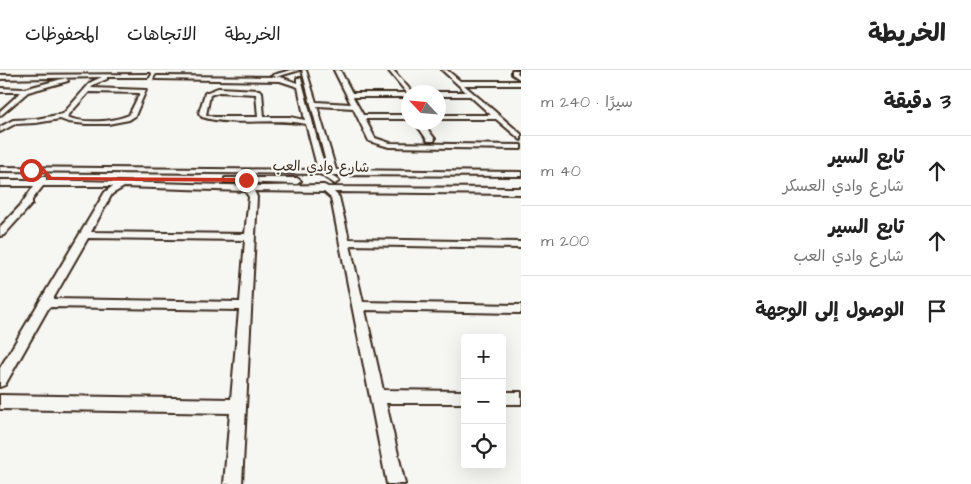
<!DOCTYPE html>
<html lang="ar">
<head>
<meta charset="utf-8">
<style>
  body { margin:0; font-family:"Architects Daughter","Playpen Sans Arabic",sans-serif; background:#f2f2f2; color:#222; direction:rtl }
  .controls { position:absolute; right:15px; bottom:15px; display:grid; overflow:hidden; border-radius:5px; box-shadow:0 5px 20px #0002 }
  .controls button { width:45px; height:45px; display:grid; place-items:center; padding:0; border:0; border-bottom:1px solid #e0e0e0; background:#fff; color:#222; font:25px sans-serif }
  .compass { position:absolute; left:401px; top:15px; width:45px; height:45px; border-radius:50%; background:#fff; box-shadow:0 5px 20px #0002; rotate:296deg }
  .stop { position:absolute; width:15px; height:15px; margin:-11px; border:4px solid #c8321e; border-radius:50%; background:#fff }
  .stop.end { background:#c8321e; border-color:#fff; box-shadow:0 1px 5px #0008 }
  .list { margin:0; padding:0; list-style:none }
  h2 { display:flex; justify-content:space-between; align-items:center; height:65px; margin:0; padding:0 20px; font-size:21px }
  h2 small { font-size:16px; font-weight:400; color:#767676 }
  .list li { display:grid; grid-template-columns:32px 1fr auto; gap:15px; align-items:center; box-sizing:border-box; height:70px; padding:0 20px; border-top:1px solid #e0e0e0 }
  .list b { display:block; font-size:19px; white-space:nowrap }
  .list p { margin:0; font-size:16px; white-space:nowrap; color:#767676 }
  .list em { font-size:16px; font-style:normal; color:#767676 }
  .icon { flex:none; width:28px; height:28px; fill:none; stroke:currentColor; stroke-width:2; stroke-linecap:round; stroke-linejoin:round }
  .map { position:relative; flex:none; width:521px; height:414px; overflow:hidden; direction:ltr }
  header { display:flex; align-items:center; gap:30px; box-sizing:border-box; height:70px; padding:0 25px; background:#fff; border-bottom:1px solid #e0e0e0 }
  header strong { font-size:24px }
  nav { display:flex; gap:28px; margin-inline-start:auto; font-size:18px }
  main { display:flex }
  aside { flex:1; background:#fff }
  .map>svg:first-child { display:block }
  .lines { fill:none; stroke-linecap:round; stroke-linejoin:round }
  .minor-casing { stroke:#3b2a1e; stroke-width:4 }
  .minor { fill:#f6f6f2; fill-rule:evenodd }
  .route { fill:#c8321e }
  .labels { text-anchor:middle; dominant-baseline:central; stroke-width:4.5; stroke-linejoin:round; paint-order:stroke }
  .far-street-label { font-size:14px; fill:#3b2a1e; stroke:#f6f6f2 }
</style>
</head>
<body>
<header>
<strong>الخريطة</strong>
<nav><a>الخريطة</a><a>الاتجاهات</a><a>المحفوظات</a></nav>
</header>
<main>
<aside>
<h2>3 دقيقة<small>سيرًا · 240 m</small></h2>
<ul class="list">
<li><svg class="icon" aria-label="ahead" viewBox="0 0 24 24"><path d="M12 20V5M6 11l6-6 6 6"/></svg><div><b>تابع السير</b><p>شارع وادي العسكر</p></div><em>40 m</em></li>
<li><svg class="icon" aria-label="ahead" viewBox="0 0 24 24"><path d="M12 20V5M6 11l6-6 6 6"/></svg><div><b>تابع السير</b><p>شارع وادي العب</p></div><em>200 m</em></li>
<li><svg class="icon" aria-label="arrive" viewBox="0 0 24 24"><path d="M6 21V4h12l-3 4 3 4H6"/></svg><div><b>الوصول إلى الوجهة</b></div></li>
</ul>
</aside>
<div class="map">
<svg width="521" height="414" viewBox="0 0 521 414">
  <rect width="100%" height="100%" fill="#f6f6f2"/>
  <filter id="ink" filterUnits="userSpaceOnUse"><feTurbulence type="fractalNoise" baseFrequency=".02" numOctaves="2"/><feDisplacementMap in="SourceGraphic" scale="10" xChannelSelector="R" yChannelSelector="G"/><feConvolveMatrix kernelMatrix="1 2 1 2 8 2 1 2 1" color-interpolation-filters="sRGB"/></filter>
  <g filter="url(#ink)">
    <g class="lines">
      <g class="minor-casing">
        <path id="minor" d="M291 0H300L276 7 273 5Z
          M302 0H306L316 32 351 34 334 0H340L352 23H407L388 0H393L412 22H408V27H353L363 45H408V49H365L375 68 390 73 521 75V79L389 77 369 71 353 38 317 36 336 100 521 102V106L331 105 339 111 335 114 320 104 0 101V97L318 100 306 54C272 47 235 57 202 47L199 43 205 23 218 18 259 20 262 22 264 47H290L305 50 298 17 280 11 155 9 157 6 281 7 297 13V8H301L320 81 327 100H328ZM219 22 256 24 258 47H214L206 45 210 25Z
          M442 0H447L460 11H521V15H464L521 64V70L496 49H438V45H491L470 26H438L437 22H466Z
          M512 0H518L517 3 521 6V10L512 4Z
          M150 4 148 7H107V9L95 14 91 18 146 20 135 46 129 50 108 54H86L68 52 60 49 36 53 15 54 0 62V57L13 50 36 49 63 44 91 12 102 7 0 9V5ZM89 22 140 23 129 45C112 52 85 54 67 47Z
          M66 8 68 11 28 22 0 46V41L21 22H0V18L24 19Z
          M415 52H422L435 69 434 71H428Z
          M40 107H46V110L262 116 324 115 328 117 521 118V124L334 122 339 127 349 169 521 172V178L350 175 363 232 521 235V243L365 240 383 320 465 321V333H386L405 414H387L331 128 324 122 254 121 257 127 242 414H224L230 343 0 339V325L231 329 239 240 49 237 5 315 0 317V298L105 122 113 116H43L32 130V134L4 165 0 166V157L20 136 34 116H0V110H38ZM124 117 245 121 249 127 245 164 91 162 112 124ZM88 168 245 170 240 232 53 229Z
          M225 108H297L301 111 297 114 228 112H225Z
          M502 322H521V334H502Z"/>
      </g>
      <use href="#minor" class="minor"/>
    </g>
  </g>
  <path class="route" d="M43 97 52 107 246 108 249 110 246 112 48 110 43 101 28 100Z"/>
  <g class="labels">
    <g class="far-street-label">
      <text transform="translate(321 97) rotate(1)">شارع وادي العب</text>
    </g>
  </g>
</svg>
<div class="controls">
<button>+</button>
<button>−</button>
<button><svg class="icon" aria-label="locate" viewBox="0 0 24 24"><circle cx="12" cy="12" r="6"/><path d="M12 2v4M12 18v4M2 12h4M18 12h4"/></svg></button>
</div>
<svg class="compass" viewBox="-18 -18 36 36"><path d="M0-13l5 13h-10z" fill="#e53935"/><path d="M0 13l5-13h-10z" fill="#767676"/></svg>
<div class="stop" style="left:31px;top:100px"></div>
<div class="stop end" style="left:246px;top:110px"></div>
</div>
</main>
</body>
</html>
